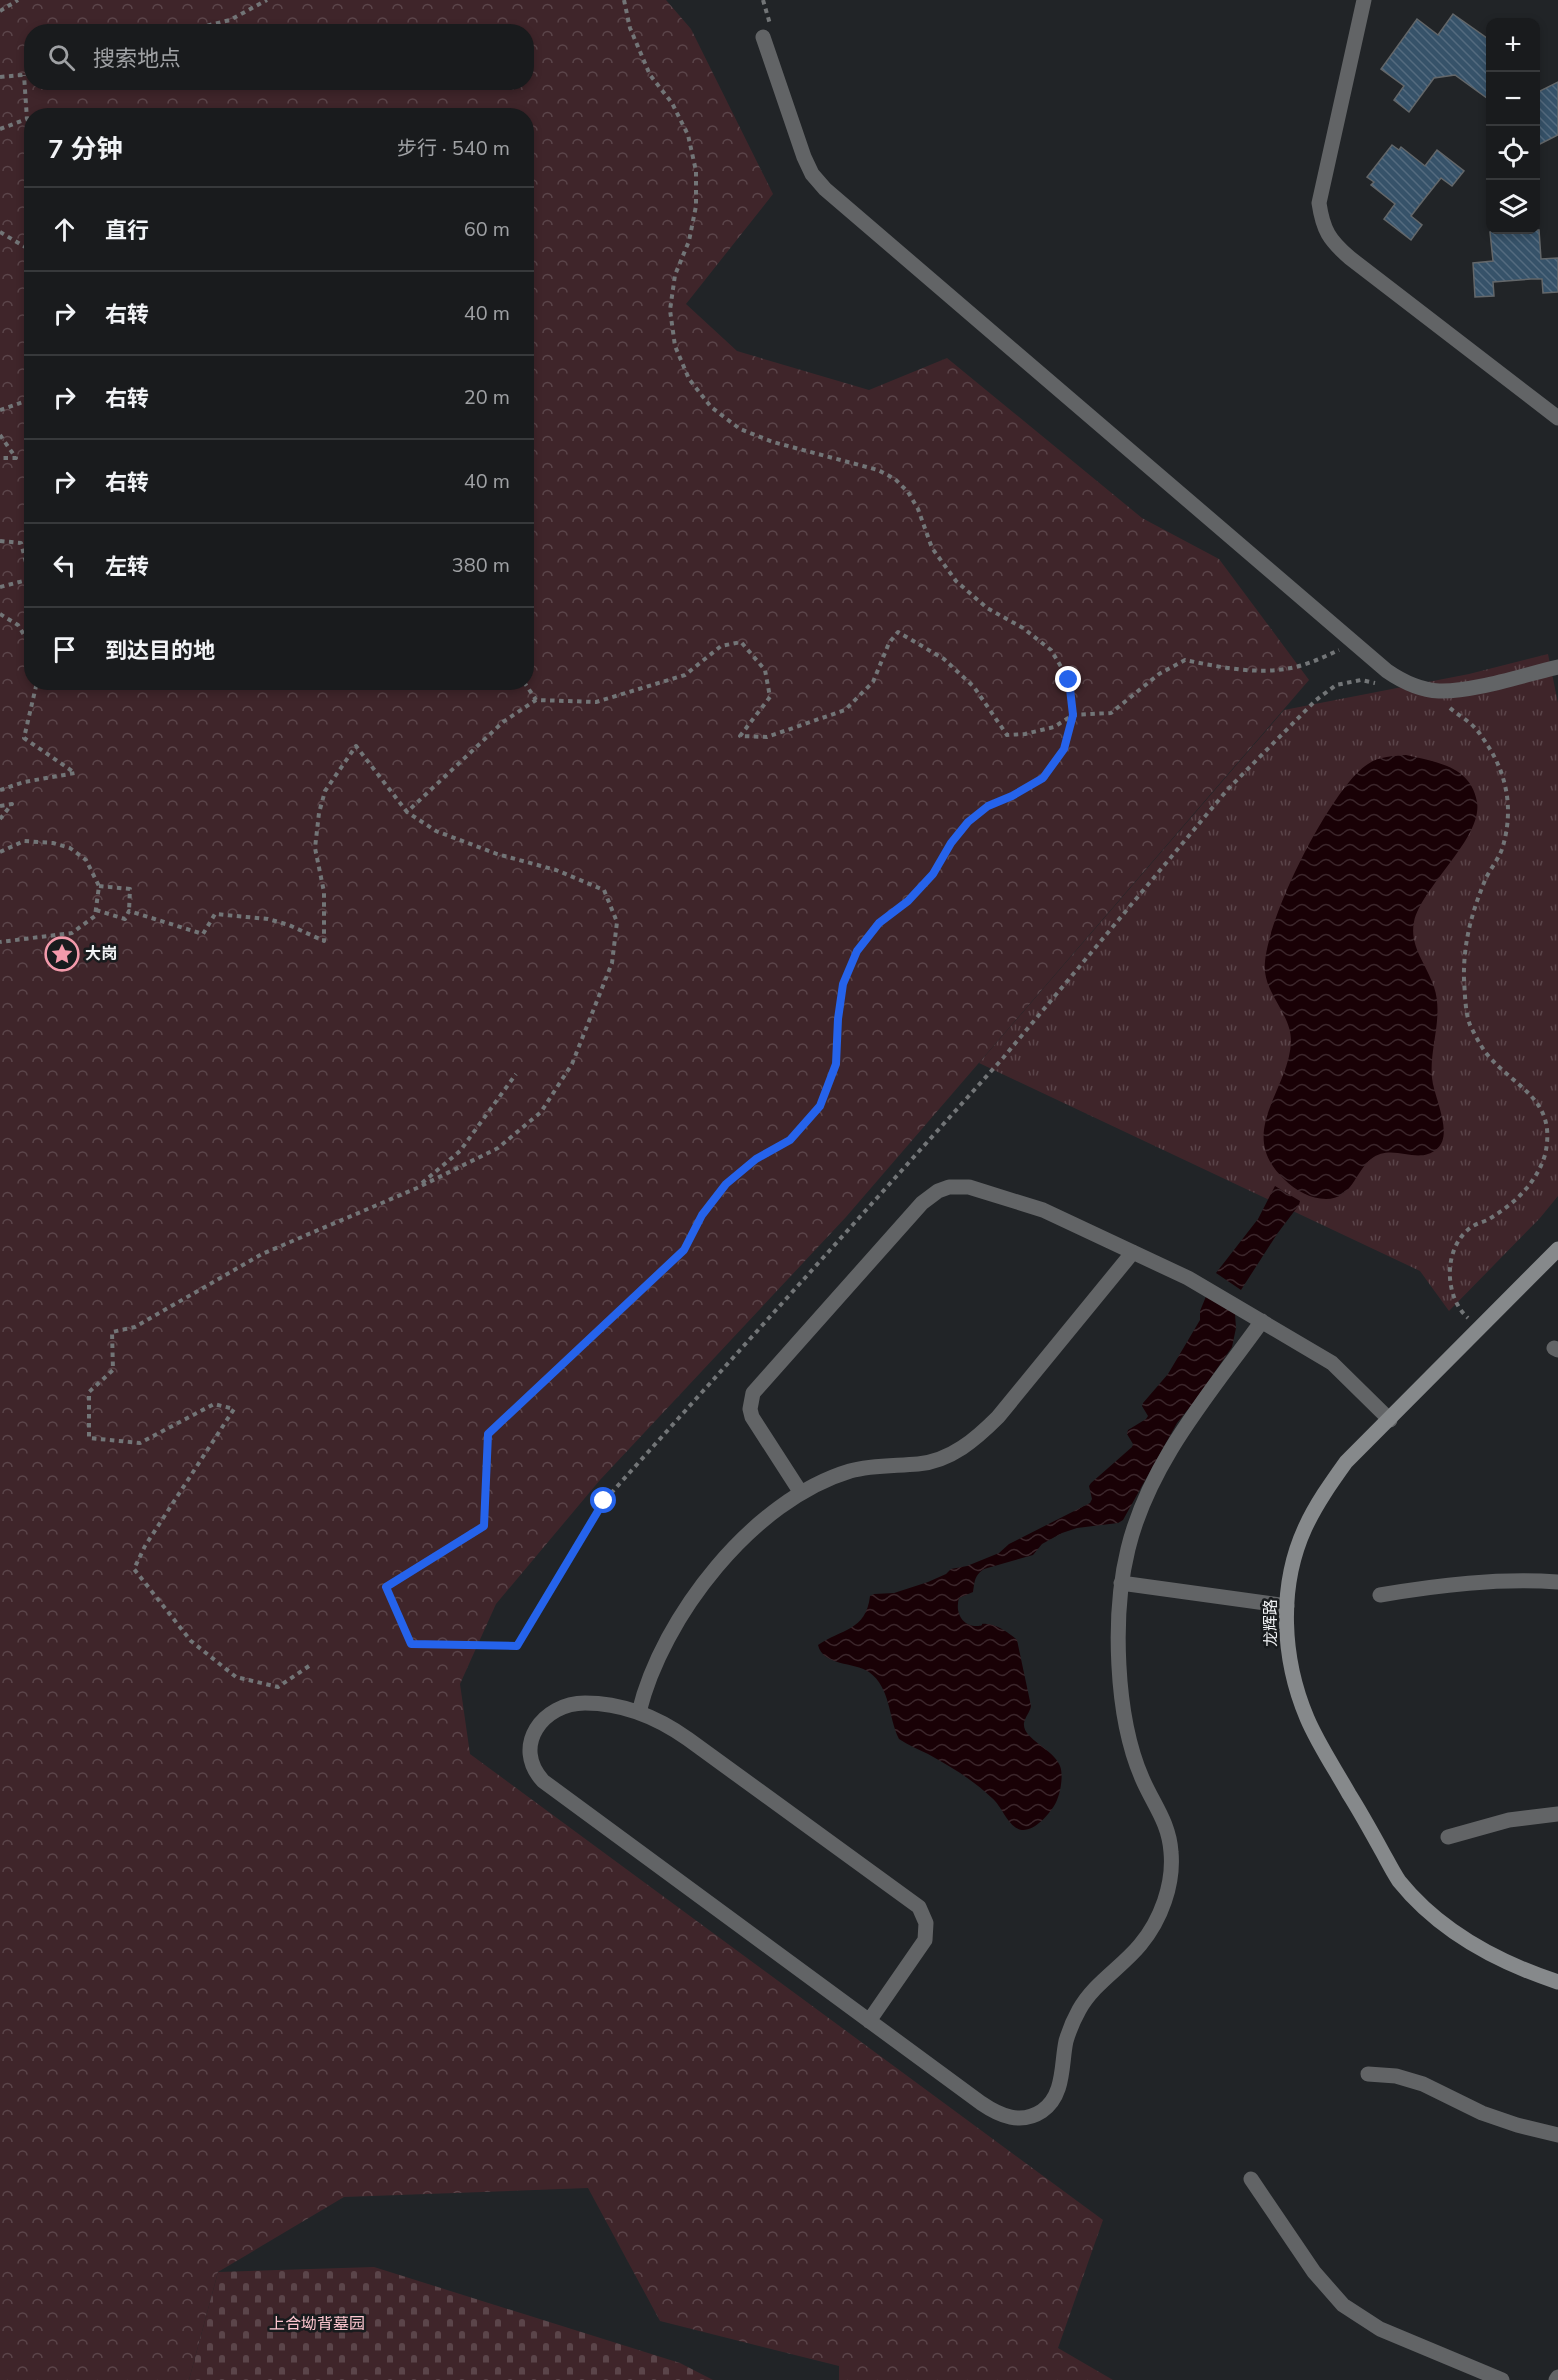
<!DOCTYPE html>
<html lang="zh">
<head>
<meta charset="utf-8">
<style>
  body { margin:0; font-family:"Nunito Sans","Noto Sans SC",sans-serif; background:#222426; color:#f1f3f6 }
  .controls { position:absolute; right:18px; top:18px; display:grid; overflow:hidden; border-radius:12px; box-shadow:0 3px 9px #0003 }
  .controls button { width:54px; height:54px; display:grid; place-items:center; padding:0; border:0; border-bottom:2px solid #37393b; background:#191b1d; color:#f1f3f6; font:30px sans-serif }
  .stop { position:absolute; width:18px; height:18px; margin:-14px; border:4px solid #2563eb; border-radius:50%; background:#fff }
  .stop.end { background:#2563eb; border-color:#fff; box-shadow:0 2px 6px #0008 }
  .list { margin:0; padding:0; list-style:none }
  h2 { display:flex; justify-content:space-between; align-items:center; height:78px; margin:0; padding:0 24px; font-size:26px }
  h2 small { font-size:20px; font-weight:400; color:#9fa1a4 }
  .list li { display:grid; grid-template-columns:39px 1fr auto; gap:18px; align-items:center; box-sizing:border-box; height:84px; padding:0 24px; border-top:2px solid #37393b }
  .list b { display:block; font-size:22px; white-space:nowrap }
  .list em { font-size:20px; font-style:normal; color:#9fa1a4 }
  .icon { flex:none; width:33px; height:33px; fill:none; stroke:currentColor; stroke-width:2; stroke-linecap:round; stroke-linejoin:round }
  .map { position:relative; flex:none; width:1558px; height:2380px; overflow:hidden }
  .search { position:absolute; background:#191b1d; box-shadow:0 3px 9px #0003; left:24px; top:24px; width:510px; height:66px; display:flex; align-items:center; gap:15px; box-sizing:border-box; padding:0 21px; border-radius:24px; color:#9fa1a4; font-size:22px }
  .panel { position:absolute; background:#191b1d; box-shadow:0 3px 9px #0003; left:24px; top:108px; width:510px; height:582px; border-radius:24px }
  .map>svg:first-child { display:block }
  .forest { fill:url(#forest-crowns); fill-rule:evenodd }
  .cemetery { fill:url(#cemetery-stones) }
  .park { fill:url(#park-tufts) }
  .water { fill:url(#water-waves) }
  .building { fill:url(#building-back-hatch); stroke:#63676a; stroke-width:1.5 }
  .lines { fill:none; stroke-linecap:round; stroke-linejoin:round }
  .path { stroke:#727577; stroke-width:4; stroke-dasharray:4.5 4.5; stroke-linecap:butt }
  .street { stroke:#626466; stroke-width:15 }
  .secondary { stroke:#86898b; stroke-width:15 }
  .route { stroke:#2563eb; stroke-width:8 }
  .labels { text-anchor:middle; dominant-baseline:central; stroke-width:5; stroke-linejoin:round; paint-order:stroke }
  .poi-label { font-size:16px; font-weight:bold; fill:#f1f3f5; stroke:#181b1d; text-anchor:start }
  .street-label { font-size:16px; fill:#f1f3f5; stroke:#181b1d }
  .park-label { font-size:16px; fill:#fcc5ce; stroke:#181b1d }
</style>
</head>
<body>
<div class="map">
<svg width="1558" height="2380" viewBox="0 0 1558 2380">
  <defs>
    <pattern id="forest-crowns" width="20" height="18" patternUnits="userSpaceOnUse" patternTransform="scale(1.5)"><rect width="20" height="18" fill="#3f252a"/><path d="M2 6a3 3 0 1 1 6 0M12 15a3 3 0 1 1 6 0" fill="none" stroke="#5b454a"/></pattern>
    <pattern id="cemetery-stones" width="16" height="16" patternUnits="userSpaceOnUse" patternTransform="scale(1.5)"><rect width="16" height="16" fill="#3f252a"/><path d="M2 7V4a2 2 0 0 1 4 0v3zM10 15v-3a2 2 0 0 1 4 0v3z" fill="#5b454a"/></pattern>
    <pattern id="park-tufts" width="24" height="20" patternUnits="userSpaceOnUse" patternTransform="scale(1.5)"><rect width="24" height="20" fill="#3f252a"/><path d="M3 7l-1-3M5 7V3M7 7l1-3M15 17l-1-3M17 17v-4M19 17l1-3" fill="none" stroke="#5b454a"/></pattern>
    <pattern id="water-waves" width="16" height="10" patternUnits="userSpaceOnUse" patternTransform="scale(1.5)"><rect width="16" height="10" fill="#190106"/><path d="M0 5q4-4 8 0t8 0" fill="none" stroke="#3b262b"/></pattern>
    <pattern id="building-back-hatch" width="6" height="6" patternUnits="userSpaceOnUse" patternTransform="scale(1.5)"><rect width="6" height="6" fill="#365269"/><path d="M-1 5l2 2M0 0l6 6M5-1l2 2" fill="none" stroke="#546b7f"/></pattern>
  </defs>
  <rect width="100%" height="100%" fill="#212427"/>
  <path class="forest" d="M0 0H666L691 29 773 194 686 304 737 351 869 390 947 358 1142 518 1219 559 1309 680 846 1217 600 1480 496 1604 460 1684 470 1754 1103 2220 1058 2348 1113 2380H839V2366L660 2321 588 2188 344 2197 218 2272 189 2380H0ZM32 32H526V82H32ZM32 116H526V682H32Z"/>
  <path class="cemetery" d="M374 2267 680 2363 713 2380H189L218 2272Z"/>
  <path class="park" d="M1548 654 1558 703V1196L1540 1218 1449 1311 1420 1271 979 1063 1284 710 1469 674Z"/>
  <path class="water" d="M1406 755C1436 762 1471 766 1477 802 1483 838 1422 886 1414 922 1409 946 1427 965 1434 987 1444 1017 1429 1048 1432 1078 1434 1098 1454 1134 1437 1149 1417 1166 1393 1142 1371 1159 1355 1172 1352 1199 1326 1199 1311 1199 1295 1190 1285 1180 1234 1133 1290 1090 1291 1041 1291 1015 1268 997 1265 972 1260 929 1331 787 1368 764 1380 756 1393 756 1406 755Z
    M1275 1186 1300 1201 1299 1205 1277 1234 1241 1290 1216 1273 1258 1219Z
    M1207 1294 1235 1314 1236 1328 1232 1347 1194 1402 1177 1423 1123 1520 1118 1523 1077 1528 1062 1533 1042 1544 1033 1555 984 1569C974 1576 975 1581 973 1592L959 1598C955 1611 961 1626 977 1626 987 1626 977 1623 987 1624 996 1624 1011 1634 1017 1640L1031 1706C1030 1712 1025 1717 1024 1723 1022 1739 1053 1748 1060 1766 1064 1776 1060 1797 1054 1806 1048 1815 1035 1831 1022 1830 1008 1828 1002 1806 992 1798 973 1780 950 1766 928 1754 918 1749 908 1745 899 1739 888 1717 891 1688 869 1672 854 1662 823 1666 818 1645 841 1629 866 1631 870 1596L874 1594 894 1593 928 1582 946 1574 951 1569 967 1566 999 1553 1009 1544 1090 1503 1092 1499 1089 1486 1091 1483 1132 1447 1133 1444 1127 1434 1128 1430 1146 1419 1148 1416 1142 1406 1143 1403 1168 1374 1200 1320V1311Z"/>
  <path class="building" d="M1453 14 1491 41V101L1455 75 1434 78 1409 112 1394 100 1404 86 1381 69 1417 19 1438 35Z
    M1558 82V135L1536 146V93Z
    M1392 145 1399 150 1401 147 1425 166 1437 150 1464 171 1452 186 1441 178 1425 198 1411 216 1422 225 1411 240 1384 219 1395 204 1371 185 1374 182 1367 177Z
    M1494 230H1539L1541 259 1558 258V292L1543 293 1542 279H1531L1493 282 1494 296 1475 297 1473 263 1493 261 1490 232Z"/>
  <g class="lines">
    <path class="path" d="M624 0 630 28 650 75 672 103 688 135 696 171V206L689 241 675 275 670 310 675 346 689 379 711 407 740 429 773 442 878 470 895 479 908 492 918 509 932 548 956 581 987 608 1023 628 1051 650 1069 680 1073 715 1064 749 1043 778 1013 796 988 806 968 822 951 843 933 874 908 901 879 923 857 951 843 984 838 1019 836 1064 820 1106 790 1140 756 1159 726 1184 702 1215 684 1250 488 1434 484 1526 385 1587 410 1644 517 1646 604 1501 1003 1058 1228 789 1316 700 1336 685 1361 680 1375 683
      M763 0 770 24
      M0 11 18 0
      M181 32 230 20 267 0
      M0 77 32 74
      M0 129 27 119 24 75
      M0 232 32 251
      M0 410 32 399
      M0 435 16 458H0
      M0 541 21 543 30 578
      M0 587 31 579
      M0 614 18 625 32 648
      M524 682 536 700
      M1450 708C1458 715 1468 720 1475 728 1480 733 1484 740 1488 746 1508 777 1513 811 1503 846 1500 857 1491 868 1486 878 1472 911 1463 943 1464 980 1465 993 1465 1012 1470 1025 1474 1033 1480 1045 1486 1053 1514 1088 1558 1098 1545 1155 1536 1184 1514 1204 1489 1219 1484 1222 1478 1223 1473 1226 1443 1245 1443 1296 1468 1318
      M0 790 24 782 75 773 24 738 37 682
      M0 806 12 804 0 819
      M0 852 24 841 53 843 70 848 86 860 99 886 95 916 72 933 0 942
      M99 886 130 889 129 911
      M96 910 125 919 129 911 203 934 215 914 268 919 289 925 324 941V892L315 848 319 813 325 791 356 746 407 812 503 722 536 700 596 702 685 675 721 646 741 642 765 670 770 697 740 736 767 737 845 710 873 682 889 643 898 632 944 659 974 687 1007 735 1025 734 1054 727 1073 715 1111 713 1159 674 1185 660C1219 667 1257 675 1291 668 1307 665 1324 657 1339 650
      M422 1183 460 1151 516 1074
      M309 1666 278 1687 236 1677 191 1641 134 1569 145 1546 234 1409 214 1404 140 1443 89 1438V1392L113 1370 112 1332 135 1327 262 1254 417 1188 498 1148 541 1112 572 1064 612 963 617 922 604 890 556 870 497 854 436 831 407 812"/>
    <path class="street" d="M1364 0 1319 203C1323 230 1329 240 1350 258L1558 418
      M763 37 804 157 812 174 825 189 1387 671C1403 682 1420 690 1439 691 1474 692 1523 675 1558 667
      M1554 1348 1558 1350
      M801 1493 752 1417 750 1409 753 1393 922 1203 938 1191 949 1187H969L1043 1210 1188 1278 1332 1363 1390 1420
      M1121 1583 1287 1606
      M1380 1595C1439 1585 1498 1578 1558 1582
      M639 1712C662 1617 753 1500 850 1471 872 1465 895 1466 918 1464 951 1461 976 1439 998 1417L1133 1252
      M1448 1837 1509 1820 1558 1814
      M869 2021 925 1940 926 1923 919 1907 688 1739C657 1717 623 1703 585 1703 543 1703 511 1746 543 1781L981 2103C1000 2116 1021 2125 1042 2111 1065 2095 1061 2064 1066 2041 1069 2031 1074 2019 1079 2010 1094 1983 1121 1968 1140 1945 1161 1920 1174 1884 1171 1852 1169 1822 1153 1804 1142 1778 1115 1716 1112 1614 1128 1549 1149 1462 1211 1392 1262 1321
      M1368 2074 1396 2076 1423 2084 1482 2113 1517 2125 1558 2135
      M1251 2179 1314 2272 1343 2305 1380 2329 1502 2380
      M1556 2380 1558 2377"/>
    <path class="secondary" d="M1558 1249 1346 1462C1331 1483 1316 1504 1305 1528 1278 1587 1282 1659 1307 1718 1318 1744 1335 1769 1349 1794 1361 1813 1372 1833 1383 1853 1388 1862 1393 1872 1399 1881 1440 1932 1497 1962 1558 1982"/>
  </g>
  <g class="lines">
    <path class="route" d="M604 1501 517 1646 411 1644 386 1587 484 1526 488 1434 684 1250 702 1215 726 1184 756 1159 790 1140 820 1106 836 1064 838 1019 843 984 857 951 879 923 908 901 933 874 951 843 968 822 988 806 1012 796 1043 778 1064 749 1073 715 1069 680"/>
  </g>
  <defs>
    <g id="sight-ring" transform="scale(1.725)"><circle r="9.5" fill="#181b1d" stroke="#f39aab" stroke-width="1.5"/><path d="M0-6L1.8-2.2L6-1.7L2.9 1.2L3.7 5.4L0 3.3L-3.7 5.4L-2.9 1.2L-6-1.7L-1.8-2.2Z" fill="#f39aab"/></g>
  </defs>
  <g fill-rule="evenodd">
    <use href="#sight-ring" x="62" y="954"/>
  </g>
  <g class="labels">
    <g class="poi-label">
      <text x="85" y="954">大岗</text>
    </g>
    <g class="street-label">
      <text transform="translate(1271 1623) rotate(-90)">龙辉路</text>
    </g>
    <g class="park-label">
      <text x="317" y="2324">上合坳背墓园</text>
    </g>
  </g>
</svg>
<div class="controls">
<button>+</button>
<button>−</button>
<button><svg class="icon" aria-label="locate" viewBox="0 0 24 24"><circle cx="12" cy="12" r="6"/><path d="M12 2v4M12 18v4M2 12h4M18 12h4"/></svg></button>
<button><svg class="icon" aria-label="layers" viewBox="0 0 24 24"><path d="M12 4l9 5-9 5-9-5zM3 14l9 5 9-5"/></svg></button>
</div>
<div class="stop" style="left:604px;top:1501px"></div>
<div class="stop end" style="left:1069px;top:680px"></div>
<div class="search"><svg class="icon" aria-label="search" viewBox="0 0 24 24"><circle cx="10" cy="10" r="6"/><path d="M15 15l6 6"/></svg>搜索地点</div>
<section class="panel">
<h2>7 分钟<small>步行 · 540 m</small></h2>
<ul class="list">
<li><svg class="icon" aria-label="ahead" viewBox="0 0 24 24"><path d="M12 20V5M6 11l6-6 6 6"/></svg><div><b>直行</b></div><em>60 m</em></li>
<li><svg class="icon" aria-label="right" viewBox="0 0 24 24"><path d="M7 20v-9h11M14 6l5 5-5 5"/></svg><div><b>右转</b></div><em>40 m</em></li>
<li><svg class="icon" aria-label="right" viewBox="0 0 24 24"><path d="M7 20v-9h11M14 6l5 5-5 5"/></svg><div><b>右转</b></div><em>20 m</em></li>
<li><svg class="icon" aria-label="right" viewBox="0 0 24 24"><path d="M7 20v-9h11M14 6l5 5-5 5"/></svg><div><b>右转</b></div><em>40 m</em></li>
<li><svg class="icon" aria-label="left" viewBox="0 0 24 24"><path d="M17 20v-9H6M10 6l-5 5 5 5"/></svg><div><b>左转</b></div><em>380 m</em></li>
<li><svg class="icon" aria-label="arrive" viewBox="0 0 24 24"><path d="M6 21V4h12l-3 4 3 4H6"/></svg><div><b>到达目的地</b></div></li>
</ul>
</section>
</div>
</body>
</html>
